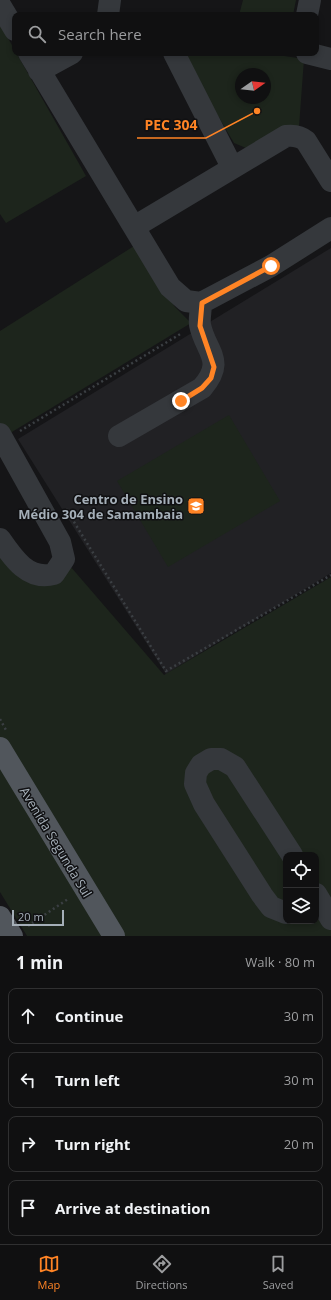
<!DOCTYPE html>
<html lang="en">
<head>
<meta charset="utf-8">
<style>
  body { margin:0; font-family:"Open Sans",sans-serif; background:#1e1e1f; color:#f1f3f6 }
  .controls { position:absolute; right:12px; bottom:12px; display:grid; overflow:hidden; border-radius:8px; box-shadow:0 2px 6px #0003 }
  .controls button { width:36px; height:36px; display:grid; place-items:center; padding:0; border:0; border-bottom:1px solid #303031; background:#101011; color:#f1f3f6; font:20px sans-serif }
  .compass { position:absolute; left:235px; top:68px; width:36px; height:36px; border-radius:50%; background:#101011; box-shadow:0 2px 6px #0003; rotate:76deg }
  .scale { position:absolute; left:12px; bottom:10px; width:52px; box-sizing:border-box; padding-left:4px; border:2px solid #a5afb8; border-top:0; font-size:11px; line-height:14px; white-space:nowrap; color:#a5afb8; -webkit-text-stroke:3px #101012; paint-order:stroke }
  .stop { position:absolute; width:12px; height:12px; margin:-9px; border:3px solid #ff8425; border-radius:50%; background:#fff }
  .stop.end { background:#ff8425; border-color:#fff; box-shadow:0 1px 4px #0008 }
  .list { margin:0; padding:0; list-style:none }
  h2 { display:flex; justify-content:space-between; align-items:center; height:52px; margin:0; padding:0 16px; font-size:17px }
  h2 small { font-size:13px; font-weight:400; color:#9c9d9f }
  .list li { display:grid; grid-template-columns:26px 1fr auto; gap:12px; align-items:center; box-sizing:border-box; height:56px; margin:0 8px 8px; padding:0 8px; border:1px solid #303031; border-radius:8px }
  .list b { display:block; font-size:15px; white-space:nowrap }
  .list em { font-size:13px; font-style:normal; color:#9c9d9f }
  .icon { flex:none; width:22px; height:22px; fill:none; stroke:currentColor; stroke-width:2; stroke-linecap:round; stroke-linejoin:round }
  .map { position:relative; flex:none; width:331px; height:936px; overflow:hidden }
  .search { position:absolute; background:#101011; box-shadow:0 2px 6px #0003; left:12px; right:12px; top:12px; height:44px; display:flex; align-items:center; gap:10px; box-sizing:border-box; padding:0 14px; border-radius:8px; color:#9c9d9f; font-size:15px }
  .sheet { height:308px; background:#101011 }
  nav { display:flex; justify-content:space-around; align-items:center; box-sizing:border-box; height:56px; border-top:1px solid #303031; background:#101011; font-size:11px; color:#9c9d9f }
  nav a { display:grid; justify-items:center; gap:2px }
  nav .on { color:#ff8425 }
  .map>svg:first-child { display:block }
  .built { fill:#212124 }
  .green { fill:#1d251c; fill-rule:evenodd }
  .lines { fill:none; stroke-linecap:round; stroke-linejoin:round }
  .path { stroke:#3b3f43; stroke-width:2.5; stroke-dasharray:2 3; stroke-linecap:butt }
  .minor { stroke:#35383c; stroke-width:22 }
  .major { stroke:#51565c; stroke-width:22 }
  .route { stroke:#ff8425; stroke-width:5 }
  .labels { text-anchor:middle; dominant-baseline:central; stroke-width:3; stroke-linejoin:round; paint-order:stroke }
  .poi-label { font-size:13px; font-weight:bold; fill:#a5afb8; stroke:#101012; text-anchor:end }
  .street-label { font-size:13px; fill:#a5afb8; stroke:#101012 }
  .leader { fill:none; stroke:#ff8425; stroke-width:1.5 }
  .callout-dot { fill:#ff8425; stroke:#101012; stroke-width:1.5 }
  .callout-label { font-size:14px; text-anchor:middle; font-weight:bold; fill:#ff8425; stroke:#101012; stroke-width:3; stroke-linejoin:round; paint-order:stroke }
</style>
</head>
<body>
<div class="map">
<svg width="331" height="936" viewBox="0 0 331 936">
  <rect width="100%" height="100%" fill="#151517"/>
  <path class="built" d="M331 248V573L166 674 18 439Z"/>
  <path class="green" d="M243 0H296L293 15H239Z
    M0 24 86 176 6 223 0 214Z
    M184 53H265L304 59 299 127 287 125 246 148 234 143 182 55ZM241 74H265V98H241Z
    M134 246 175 307 191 323 7 435 0 423V331Z
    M229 415 280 501 168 567 117 481Z
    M0 539 30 573 64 559 164 675 331 577V936H114L0 748ZM286 855H316V921H286Z
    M0 767 106 936H27L0 892Z"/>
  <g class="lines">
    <path class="path" d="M20 431 182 333
      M66 509 166 671 331 575
      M0 719 6 730
      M28 926 68 899"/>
    <path class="minor" d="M0 5 15 30
      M108 15 110 0
      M307 15 310 0
      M29 53 170 287 186 301 201 303 271 266 331 228
      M174 53 232 167
      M307 53 331 59
      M39 71 72 53
      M134 227 286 136C294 135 300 136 306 141L331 181
      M0 434 60 542 64 559 54 574C28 581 13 558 0 539
      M119 436 202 388C226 360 206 353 200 325 199 319 201 310 201 303
      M316 894 331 919
      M286 913 271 907 262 895 204 804 195 784 196 773 201 765 211 759H221L235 767 292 855"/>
    <path class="major" d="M0 748 114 936
      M0 917 12 936"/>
  </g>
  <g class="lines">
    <path class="route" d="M181 401 202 388 211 378 214 367 200 326 202 303 271 266"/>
  </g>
  <defs>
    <g id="school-square" transform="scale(0.9)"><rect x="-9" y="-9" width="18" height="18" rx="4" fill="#ff8425" stroke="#101012"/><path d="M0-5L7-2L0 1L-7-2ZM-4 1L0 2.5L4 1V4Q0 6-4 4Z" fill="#fff"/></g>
  </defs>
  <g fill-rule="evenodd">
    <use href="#school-square" x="196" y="506"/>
  </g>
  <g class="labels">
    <g class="poi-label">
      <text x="183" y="499">Centro de Ensino<tspan x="183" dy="15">Médio 304 de Samambaia</tspan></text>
    </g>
    <g class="street-label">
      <text transform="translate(56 842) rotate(59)">Avenida Segunda Sul</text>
    </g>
  </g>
  <path class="leader" d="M257 111L206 138H137"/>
  <circle class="callout-dot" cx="257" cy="111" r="4"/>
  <g class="callout-label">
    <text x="171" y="130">PEC 304</text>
  </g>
</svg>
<div class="controls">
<button><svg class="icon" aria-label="locate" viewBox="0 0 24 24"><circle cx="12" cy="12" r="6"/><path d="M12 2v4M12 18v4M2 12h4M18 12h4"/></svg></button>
<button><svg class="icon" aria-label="layers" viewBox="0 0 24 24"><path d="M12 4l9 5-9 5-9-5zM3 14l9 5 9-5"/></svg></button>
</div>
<svg class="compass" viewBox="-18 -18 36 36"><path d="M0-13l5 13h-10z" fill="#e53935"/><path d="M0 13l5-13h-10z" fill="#9c9d9f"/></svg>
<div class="scale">20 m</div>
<div class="stop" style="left:271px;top:266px"></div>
<div class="stop end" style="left:181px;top:401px"></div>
<div class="search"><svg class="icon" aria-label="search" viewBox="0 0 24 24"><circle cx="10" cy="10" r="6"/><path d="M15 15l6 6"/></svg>Search here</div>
</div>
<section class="sheet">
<h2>1 min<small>Walk · 80 m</small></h2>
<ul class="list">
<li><svg class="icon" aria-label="ahead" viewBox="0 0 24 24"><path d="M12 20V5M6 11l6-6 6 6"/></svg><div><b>Continue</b></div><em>30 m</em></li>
<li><svg class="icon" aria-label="left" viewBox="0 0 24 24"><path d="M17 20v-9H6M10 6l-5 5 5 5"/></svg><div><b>Turn left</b></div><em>30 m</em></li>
<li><svg class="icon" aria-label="right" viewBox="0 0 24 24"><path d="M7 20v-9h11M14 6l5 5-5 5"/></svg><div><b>Turn right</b></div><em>20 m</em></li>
<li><svg class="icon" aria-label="arrive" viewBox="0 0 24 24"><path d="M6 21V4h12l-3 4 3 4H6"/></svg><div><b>Arrive at destination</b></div></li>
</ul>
</section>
<nav>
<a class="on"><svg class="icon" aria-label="map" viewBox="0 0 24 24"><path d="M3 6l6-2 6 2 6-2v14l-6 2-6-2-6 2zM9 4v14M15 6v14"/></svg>Map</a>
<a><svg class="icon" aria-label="directions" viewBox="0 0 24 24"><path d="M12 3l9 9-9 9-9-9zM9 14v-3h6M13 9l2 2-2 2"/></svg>Directions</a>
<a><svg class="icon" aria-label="saved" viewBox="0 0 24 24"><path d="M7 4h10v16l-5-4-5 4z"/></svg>Saved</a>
</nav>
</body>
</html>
